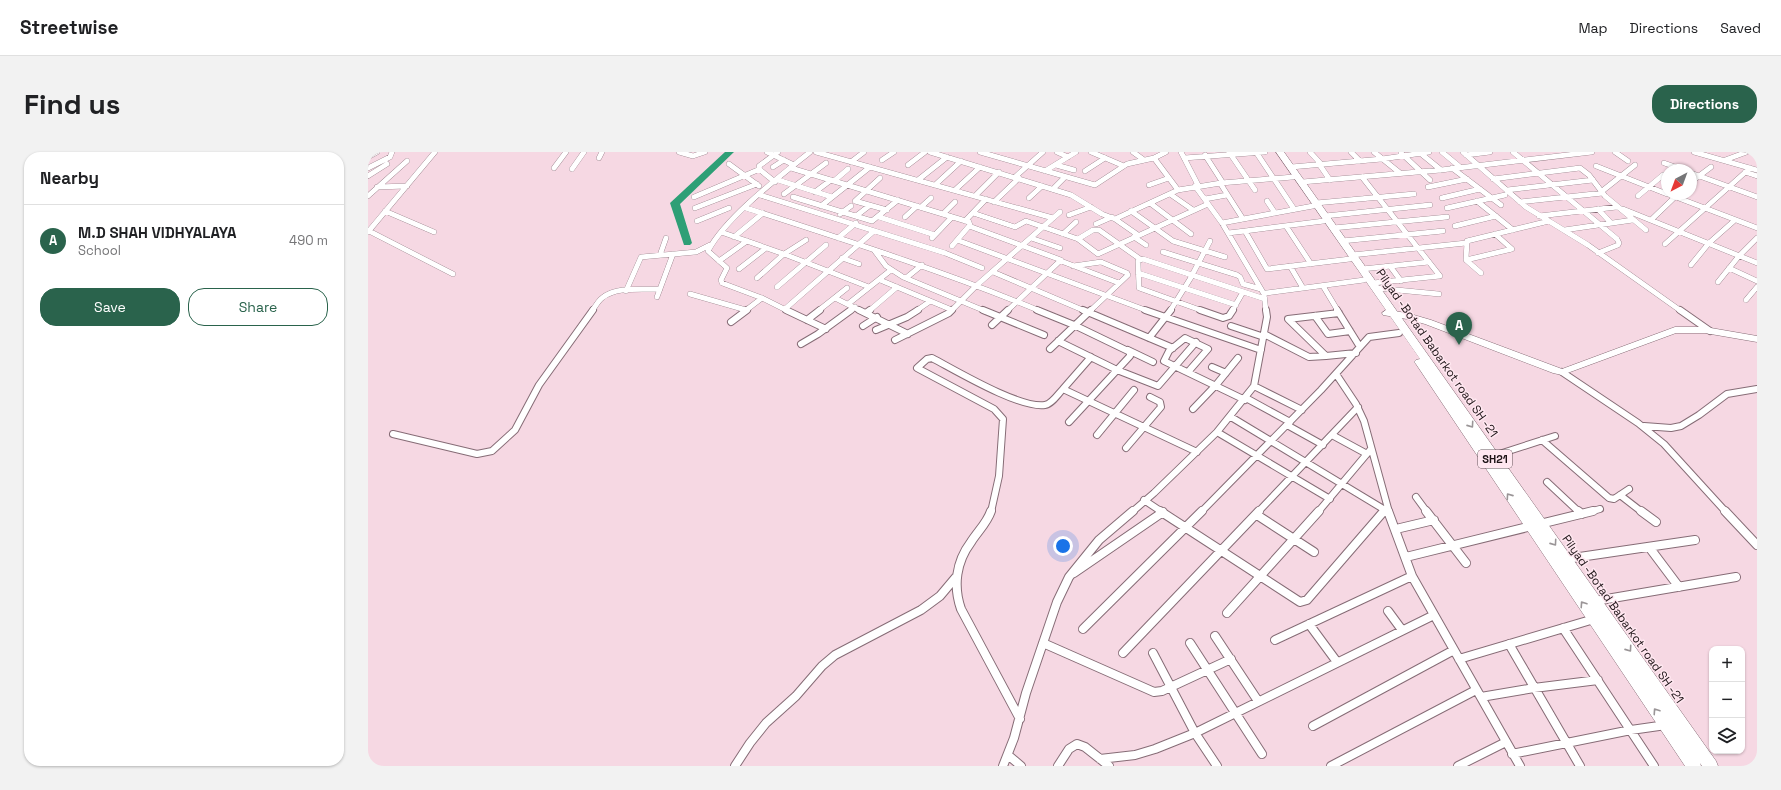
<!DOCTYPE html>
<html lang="en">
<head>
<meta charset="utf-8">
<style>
  body { margin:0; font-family:"Space Grotesk",sans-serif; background:#f2f2f2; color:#202124 }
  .controls { position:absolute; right:12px; bottom:12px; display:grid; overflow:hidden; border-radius:8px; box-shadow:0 1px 3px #0004 }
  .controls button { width:36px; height:36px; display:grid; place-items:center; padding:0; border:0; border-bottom:1px solid #e0e0e0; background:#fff; color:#202124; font:20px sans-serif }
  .compass { position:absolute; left:1293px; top:12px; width:36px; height:36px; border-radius:50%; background:#fff; box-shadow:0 1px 3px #0004; rotate:221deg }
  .you { position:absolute; left:695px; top:394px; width:14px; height:14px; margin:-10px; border:3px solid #fff; border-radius:50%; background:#1a73e8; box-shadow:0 0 0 6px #1a73e833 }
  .badge { display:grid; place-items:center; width:26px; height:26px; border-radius:50%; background:#2a634c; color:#fff; font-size:13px; font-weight:700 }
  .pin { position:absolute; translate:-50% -33px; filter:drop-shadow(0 1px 2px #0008) }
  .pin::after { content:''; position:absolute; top:21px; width:14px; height:12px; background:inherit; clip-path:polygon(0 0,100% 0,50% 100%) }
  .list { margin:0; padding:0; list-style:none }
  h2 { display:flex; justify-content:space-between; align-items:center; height:52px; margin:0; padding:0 16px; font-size:17px }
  h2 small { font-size:13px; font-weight:400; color:#757577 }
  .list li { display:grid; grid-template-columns:26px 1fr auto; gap:12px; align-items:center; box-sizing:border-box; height:72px; padding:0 16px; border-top:1px solid #e0e0e0 }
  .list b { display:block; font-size:15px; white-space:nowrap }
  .list p { margin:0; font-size:13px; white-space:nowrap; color:#757577 }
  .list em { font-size:13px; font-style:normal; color:#757577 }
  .actions { display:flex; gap:8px; padding:12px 16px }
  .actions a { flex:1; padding:9px 0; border:1px solid #2a634c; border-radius:16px; text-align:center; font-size:14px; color:#2a634c }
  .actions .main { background:#2a634c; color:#fff }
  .icon { flex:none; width:22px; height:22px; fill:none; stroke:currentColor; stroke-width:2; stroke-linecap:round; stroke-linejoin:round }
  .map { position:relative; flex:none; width:1389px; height:614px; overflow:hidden; border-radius:16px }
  header { display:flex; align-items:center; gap:24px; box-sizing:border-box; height:56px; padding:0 20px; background:#fff; border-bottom:1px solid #e0e0e0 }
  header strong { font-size:19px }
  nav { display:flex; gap:22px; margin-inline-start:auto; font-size:14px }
  .intro { display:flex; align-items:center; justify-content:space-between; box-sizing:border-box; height:96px; padding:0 24px }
  h1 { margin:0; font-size:28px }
  .button { padding:10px 18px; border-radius:16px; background:#2a634c; color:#fff; font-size:14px; font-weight:700 }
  main { display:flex; gap:24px; padding:0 24px }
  aside { flex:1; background:#fff; border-radius:16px; box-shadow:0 1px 3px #0004 }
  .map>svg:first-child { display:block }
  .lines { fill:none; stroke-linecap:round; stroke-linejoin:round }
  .river { fill:#2e9f76; fill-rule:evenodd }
  .street-far2-casing { stroke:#866c76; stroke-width:5.5 }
  .street-far1-casing { stroke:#866c76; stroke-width:8 }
  .street-casing { stroke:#866c76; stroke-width:10 }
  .secondary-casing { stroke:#866c76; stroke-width:1 }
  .primary-casing { stroke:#866c76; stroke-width:1 }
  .street-far2 { stroke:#fff; stroke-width:5 }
  .street-far1 { stroke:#fff; stroke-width:6 }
  .street { stroke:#fff; stroke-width:8 }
  .secondary { fill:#fff; fill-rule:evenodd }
  .primary { fill:#fff; fill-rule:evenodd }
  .oneway { stroke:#9a9597 }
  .labels { text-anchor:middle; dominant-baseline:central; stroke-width:3; stroke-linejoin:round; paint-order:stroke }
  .shield { fill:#ffe7f0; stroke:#625358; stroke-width:1 }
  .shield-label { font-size:11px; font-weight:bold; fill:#1e1417 }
  .street-label { font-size:12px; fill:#1e1417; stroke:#ffe7f0 }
</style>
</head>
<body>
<header>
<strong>Streetwise</strong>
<nav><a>Map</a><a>Directions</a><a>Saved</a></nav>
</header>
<div class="intro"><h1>Find us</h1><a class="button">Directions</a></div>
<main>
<aside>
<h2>Nearby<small></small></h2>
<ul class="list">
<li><span class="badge">A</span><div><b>M.D SHAH VIDHYALAYA</b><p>School</p></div><em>490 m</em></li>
</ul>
<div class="actions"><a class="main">Save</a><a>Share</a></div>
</aside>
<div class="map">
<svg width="1389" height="614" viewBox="0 0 1389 614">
  <rect width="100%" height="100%" fill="#f6d8e3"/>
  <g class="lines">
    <path class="river" d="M357 0H366L312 52 324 91 322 93H316L302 51Z"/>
    <g class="street-far2-casing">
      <path id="street-far2" d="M311 0 325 4 337 0
        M399 0 426 13
        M448 0 685 66
        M562 0 703 43 734 62 747 67 770 83
        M612 0 727 33 759 12 786 6 798 0
        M689 0 700 5
        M723 0 756 14
        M765 0 776 8
        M813 0 830 33
        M861 0 887 38
        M888 0 926 57
        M942 0 953 12
        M983 0 992 9
        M1006 0 1032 21
        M1051 0 1073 18
        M1074 0 1092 15
        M1095 0 1158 55 1220 93 1313 159
        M1145 0 1249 87 1251 91 1250 93 1230 101
        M1247 0 1260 9
        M1326 0 1389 18
        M1033 1 1062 28
        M837 3 855 31
        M1098 3 1122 0
        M0 5 9 0
        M231 6 234 0
        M786 6 810 38
        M816 6 897 0
        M514 8 526 0
        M1357 8 1379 0
        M483 10 496 0
        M1296 11 1316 18
        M361 12 391 34
        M951 12 962 28
        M540 13 557 0
        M688 13 706 18
        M1228 14 1299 42
        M405 15 416 8
        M923 15 1014 7 1061 0
        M0 16 22 5 24 0
        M186 16 198 0
        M423 16 601 70 602 73 584 94
        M1084 16 1133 53
        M204 17 216 0
        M677 19 708 0
        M717 19 737 6
        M1377 20 1389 24
        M1323 21 1389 45
        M0 24 19 12
        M647 25 675 0
        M994 25 1072 124 1005 131
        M512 26 487 49 519 58
        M1125 27 1212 16 1221 23 1237 44 1278 78
        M410 28 464 45
        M550 28 579 5
        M466 29 480 17
        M407 30 391 17V14L410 0
        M934 30 1073 18 1224 0
        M1323 30 1343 15
        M852 31 875 67
        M567 33 593 9
        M781 33 801 26
        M827 34 854 71 896 142
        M9 35 39 34
        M1060 35 1099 27
        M685 37 697 25
        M587 38 612 15
        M1139 38 1225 28
        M447 40 463 28
        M1233 40 1267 13
        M416 42 458 11
        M802 42 825 58
        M1300 42 1389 76
        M392 43 577 101 614 116
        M0 44 39 9
        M607 44 631 20
        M1270 44 1295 23
        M326 45 392 17
        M425 45 504 69 530 48
        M661 46 674 34
        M1074 46 1112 37
        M837 47 859 43
        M899 49 907 61
        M1109 49 1145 78
        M626 50 651 26
        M1152 50 1235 41
        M782 51 823 82
        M948 51 1046 42
        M453 54 502 15
        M553 55 563 46
        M327 56 389 32
        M378 56C477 88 575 119 672 159
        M1079 56 1137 43
        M1230 57 1243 71
        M1255 57 1389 111
        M17 59 66 80
        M763 59 805 89 857 105
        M605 61 647 75 658 69 710 87 730 102 840 52
        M472 62 483 54
        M575 62 587 50
        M701 63 723 55
        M488 64 501 54
        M957 64 1062 53
        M1171 64 1249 55
        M511 65 567 83
        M537 65 549 54
        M747 67 810 38 853 31 925 25
        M1283 68 1309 43
        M329 69 361 56
        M597 69 618 47
        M854 71 945 54
        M728 72 744 65
        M601 74 693 108 639 159
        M918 74 943 112
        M1087 74 1128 64
        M965 76 1079 65
        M1196 78 1265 68
        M1 79 85 122
        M877 79 956 69
        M0 80 67 0
        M353 80 416 102 501 135
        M860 81 877 79 899 117 982 107
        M695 82 708 70
        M366 85 395 61
        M766 85 778 93
        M470 86 488 71
        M564 86 584 65
        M663 86 692 96
        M710 87 725 78H731L772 107
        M589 88 780 159
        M974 89 1075 79
        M1297 92 1382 16
        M506 98 518 114 535 125 617 159
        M795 100 869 123 872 125 875 132 893 137
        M292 103 298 86
        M984 103 1098 91
        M474 106 491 112
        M1098 108 1144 97 1127 82
        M351 109 379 89
        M693 109 751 131
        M1323 113 1341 91 1367 68
        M705 114 733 110 759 121 760 123 722 159
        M922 114 935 136
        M1022 114 1033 129
        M1361 116 1389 129
        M371 117 398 96
        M994 117 1061 110
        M625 120 717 159
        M770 121 868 153
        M1113 121 1098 108 1099 89 1181 69
        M389 126 416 102 438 88
        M538 126 554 113
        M512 128 584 158
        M1350 130 1371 104 1389 86
        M955 134 970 159
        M409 135 458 93
        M1008 136 1071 142
        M258 139 273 105 328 100 342 93
        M322 142 378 158
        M289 145 305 102
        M467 146 493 159
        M1378 148 1389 135
        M480 152 523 118
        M417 157 506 79
        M224 159C227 155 230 149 234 146 249 134 274 138 292 137
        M377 159 394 146
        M420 159 394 146 354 131 353 128 359 116 340 99C358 65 411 25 442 0
        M450 159 479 136
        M482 159 487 155
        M501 159 529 135
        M548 159 561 150
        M583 159 609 133 692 60
        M802 159 822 127 842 89
        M835 159 771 136 770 109 775 107 897 147
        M864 159 875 140
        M898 159 896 142 898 141 996 128"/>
    </g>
    <g class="street-far1-casing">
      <path id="street-far1" d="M418 158 458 177
        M491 158 540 182
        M615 158 676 183
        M669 158 706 173 762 200V204L701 270
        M715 158 805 196
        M777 158 893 198
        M832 158 855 166 861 164 865 158
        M969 158 992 195
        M1312 158 1342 179
        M498 161 502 158
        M971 161 920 167 958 204 988 201
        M947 164 960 182 982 179
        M439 168 452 158
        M363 170 379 158
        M624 173 640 158
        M495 174 509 165
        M863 174 896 185
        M508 178 539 165 550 158
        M896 182 941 205 958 204
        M781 186 803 158
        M527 188 581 161 584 158
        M690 189 749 218 790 234 828 190
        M433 192 450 182 483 158
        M682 197 723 158
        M760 198 785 210
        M723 205 695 237 829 300
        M844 215 858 221
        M820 220 840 197 817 186 801 199 796 209 877 248
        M1194 220 1270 271 1296 292 1358 360
        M968 222 988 252 996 269 1021 360
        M886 234 934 258
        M878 246 922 270
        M825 257 848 233 870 206
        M863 265 1017 358
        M919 273 955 293
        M1276 274 1303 276 1313 274 1331 263 1359 242 1389 237
        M849 280 962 347
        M25 282 109 302 124 299 147 278 171 233 225 158
        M729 283 766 238
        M964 283 999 302
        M1174 288 1241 346 1246 347 1261 337
        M758 296 793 255 792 250 782 245
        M1125 304 1187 284
        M1179 330 1211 360
        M1252 343 1274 360
        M1048 345 1059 360
        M776 348 794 360
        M623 360 631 324 635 267 626 257 549 216 559 207 564 206C587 218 652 257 677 253 684 252 690 242 695 237
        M764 360 786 341 849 280 886 234 899 165 898 158
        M833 360 953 238 1001 185 1031 181
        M890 360 990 255
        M950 360 1003 297
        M1015 360 1019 355
        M1221 360 1232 357"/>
    </g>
    <g class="street-casing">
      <path id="street" d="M623 359C619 371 610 379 603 390 588 410 585 434 593 457L652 567
        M792 359 932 450 939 448 1016 359
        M1020 359 1044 424 1152 614
        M1058 359 1098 411
        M1210 359 1214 362
        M1273 359 1288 370
        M1357 359 1389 393
        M889 363 946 400
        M1028 377 1066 368
        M1281 395 1311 435
        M1038 405 1225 359
        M1198 407 1327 388
        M706 421 795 360
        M1227 449 1368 425
        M1020 459 1034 478
        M859 461 951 359
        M941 472 969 510
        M1195 476 1286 614
        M715 477 834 359
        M847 484 890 549
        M907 488 1044 424
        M675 491 786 540 794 539 863 507
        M822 491 894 602
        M1141 492 1212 614
        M755 501 891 359
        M785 501 827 581 849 614
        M1091 507 1226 467
        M1113 545 1166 536 1230 528
        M945 574 1086 498
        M1144 602 1263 578 1298 573
        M640 603 653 614
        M732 607 767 603 787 597 827 581 1066 463
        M367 614 382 591 398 571 428 544 454 514 467 503 553 458 572 444 588 425
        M635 614 646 586 658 541 689 450 701 425 731 388 765 359
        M690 614 701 597 709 592 717 595 741 614
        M963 614 1108 538
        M1090 614 1138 590"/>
    </g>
    <g class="secondary-casing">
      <path id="secondary" d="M1018 158 1039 161 1063 168 1194 217 1307 175H1337L1389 184V190L1337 181H1308L1194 223 1185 221 1057 172 1039 167 1015 163 1014 161Z"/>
    </g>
    <g class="primary-casing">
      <path id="primary" d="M908 0H916L1348 609 1350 614H1334L1332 611 1333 614H1317L1048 212 1046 210 1048 208 1052 207Z"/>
    </g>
    <use href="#street-far2" class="street-far2"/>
    <use href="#street-far1" class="street-far1"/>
    <use href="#street" class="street"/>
    <use href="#secondary" class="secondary"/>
    <use href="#primary" class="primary"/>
  </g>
  <defs><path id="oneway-chevron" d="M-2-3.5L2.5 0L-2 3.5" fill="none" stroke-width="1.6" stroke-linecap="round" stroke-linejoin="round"/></defs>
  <g class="oneway">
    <use href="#oneway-chevron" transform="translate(1103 273) rotate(55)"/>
    <use href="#oneway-chevron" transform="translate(1141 344) rotate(-125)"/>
    <use href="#oneway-chevron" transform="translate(1186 391) rotate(55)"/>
    <use href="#oneway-chevron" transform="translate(1215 452) rotate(-124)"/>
    <use href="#oneway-chevron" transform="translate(1261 497) rotate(55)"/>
    <use href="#oneway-chevron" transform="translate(1288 559) rotate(-124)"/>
  </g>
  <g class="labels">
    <rect class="shield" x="1110" y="298" width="34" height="18" rx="3"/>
    <g class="shield-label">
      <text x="1127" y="307">SH21</text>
    </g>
    <g class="street-label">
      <text transform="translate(1069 201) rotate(55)">Pilyad -Botad Babarkot road SH -21</text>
      <text transform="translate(1255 467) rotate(55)">Pilyad -Botad Babarkot road SH -21</text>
    </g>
  </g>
</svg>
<div class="controls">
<button>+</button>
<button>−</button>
<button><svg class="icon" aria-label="layers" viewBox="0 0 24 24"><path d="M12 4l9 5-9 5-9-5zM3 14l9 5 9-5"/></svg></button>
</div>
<svg class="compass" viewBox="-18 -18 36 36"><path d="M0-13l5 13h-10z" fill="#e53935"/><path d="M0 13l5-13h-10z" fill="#757577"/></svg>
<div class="you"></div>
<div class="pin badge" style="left:1091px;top:193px">A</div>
</div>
</main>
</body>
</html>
